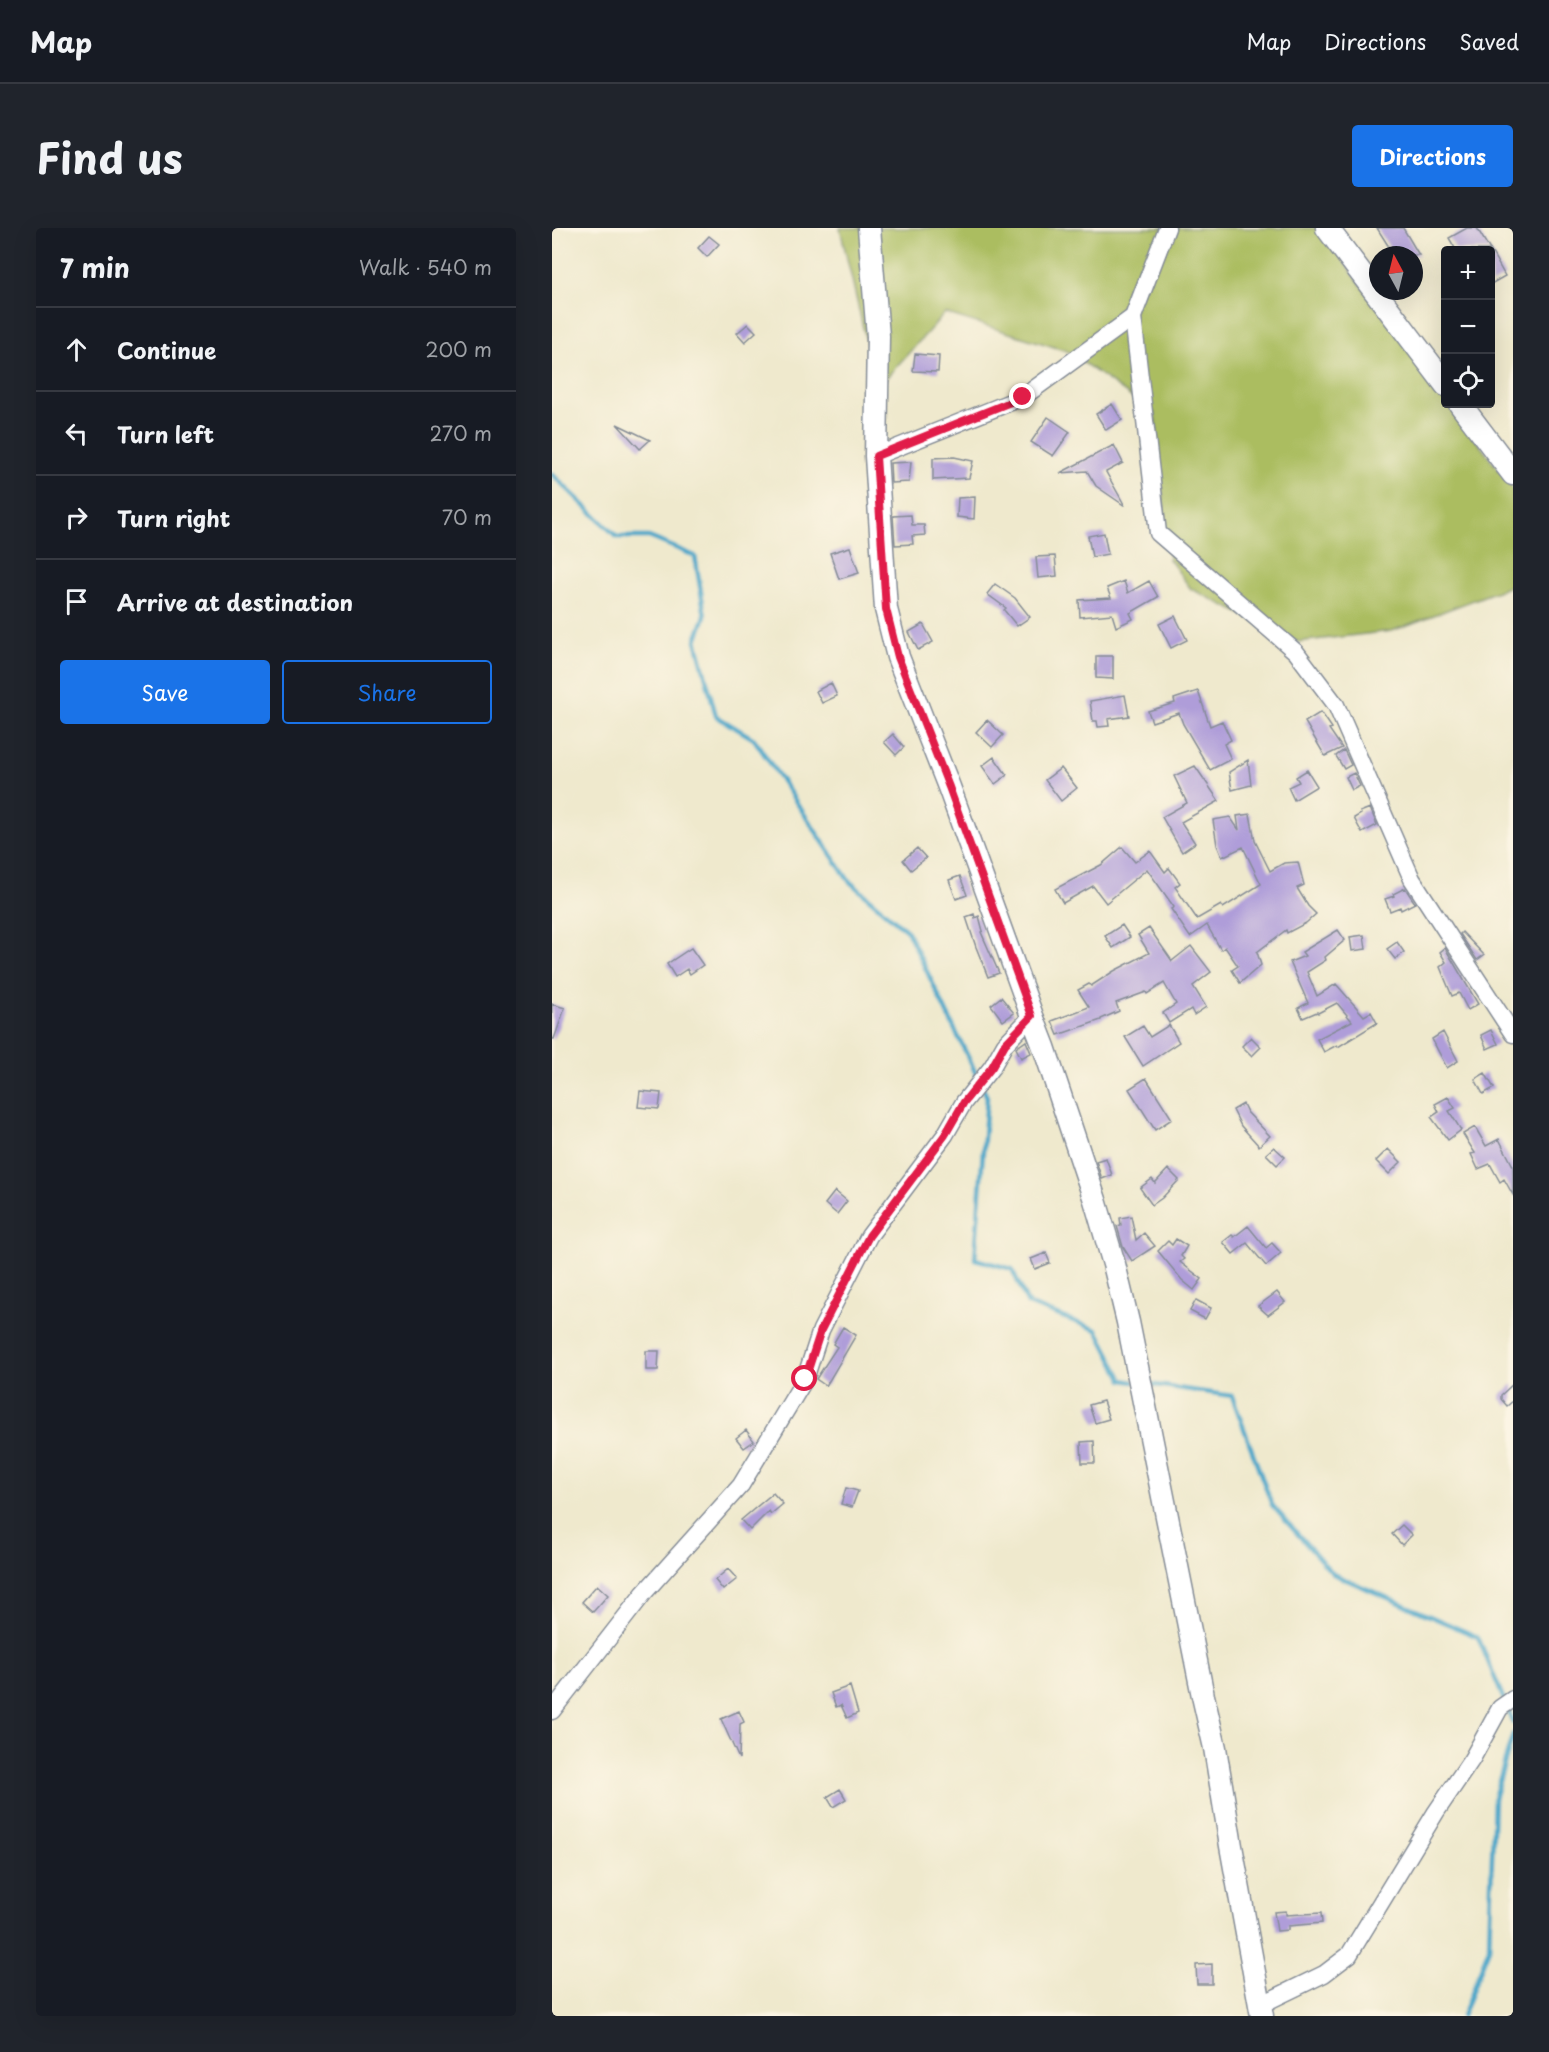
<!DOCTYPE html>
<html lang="en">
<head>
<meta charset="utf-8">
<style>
  body { margin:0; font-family:"Playpen Sans",sans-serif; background:#20242c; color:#f1f3f6 }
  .controls { position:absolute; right:18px; top:18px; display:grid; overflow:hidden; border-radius:6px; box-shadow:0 6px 24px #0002 }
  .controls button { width:54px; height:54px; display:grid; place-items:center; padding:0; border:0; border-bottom:2px solid #363941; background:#171b24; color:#f1f3f6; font:30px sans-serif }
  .compass { position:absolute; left:817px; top:18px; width:54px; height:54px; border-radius:50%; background:#171b24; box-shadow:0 6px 24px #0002; rotate:353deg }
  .stop { position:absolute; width:18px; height:18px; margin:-14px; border:4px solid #e11d48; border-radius:50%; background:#fff }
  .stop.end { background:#e11d48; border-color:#fff; box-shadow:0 2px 6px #0008 }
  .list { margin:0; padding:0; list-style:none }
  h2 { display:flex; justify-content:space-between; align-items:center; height:78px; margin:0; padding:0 24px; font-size:26px }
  h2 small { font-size:20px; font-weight:400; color:#9ea1a6 }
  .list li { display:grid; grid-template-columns:39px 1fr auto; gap:18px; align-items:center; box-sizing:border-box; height:84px; padding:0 24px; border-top:2px solid #363941 }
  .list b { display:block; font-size:22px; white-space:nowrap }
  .list em { font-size:20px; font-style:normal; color:#9ea1a6 }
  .actions { display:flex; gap:12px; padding:18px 24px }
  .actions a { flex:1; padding:14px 0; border:2px solid #1a73e8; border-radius:6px; text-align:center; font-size:21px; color:#1a73e8 }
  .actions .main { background:#1a73e8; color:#fff }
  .icon { flex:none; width:33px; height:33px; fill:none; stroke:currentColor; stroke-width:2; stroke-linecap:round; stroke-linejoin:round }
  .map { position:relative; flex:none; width:961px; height:1788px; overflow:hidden; border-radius:6px }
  header { display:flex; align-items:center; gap:36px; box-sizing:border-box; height:84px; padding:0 30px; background:#171b24; border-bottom:2px solid #363941 }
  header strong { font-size:28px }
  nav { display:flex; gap:33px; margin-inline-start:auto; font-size:21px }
  .intro { display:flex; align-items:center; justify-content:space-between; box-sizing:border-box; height:144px; padding:0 36px }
  h1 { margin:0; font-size:42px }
  .button { padding:15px 27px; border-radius:6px; background:#1a73e8; color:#fff; font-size:21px; font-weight:700 }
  main { display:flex; gap:36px; padding:0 36px }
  aside { flex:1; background:#171b24; border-radius:6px; box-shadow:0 6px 24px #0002 }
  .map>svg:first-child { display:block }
  .green { fill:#abbd60; stroke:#63765f; stroke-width:1.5 }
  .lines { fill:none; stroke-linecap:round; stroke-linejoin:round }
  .stream { stroke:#4aa6c9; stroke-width:4.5 }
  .building { fill:#af9dd9 }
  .street-casing { stroke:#858c96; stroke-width:19 }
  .secondary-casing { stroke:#858c96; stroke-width:25 }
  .street { stroke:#fff; stroke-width:16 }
  .secondary { stroke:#fff; stroke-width:22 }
  .route { stroke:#e11d48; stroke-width:8 }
</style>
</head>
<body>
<header>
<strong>Map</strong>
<nav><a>Map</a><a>Directions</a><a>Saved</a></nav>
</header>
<div class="intro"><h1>Find us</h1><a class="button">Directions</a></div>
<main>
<aside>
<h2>7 min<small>Walk · 540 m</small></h2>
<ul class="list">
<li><svg class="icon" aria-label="ahead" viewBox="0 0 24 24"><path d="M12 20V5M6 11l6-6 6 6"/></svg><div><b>Continue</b></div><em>200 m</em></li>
<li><svg class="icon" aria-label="left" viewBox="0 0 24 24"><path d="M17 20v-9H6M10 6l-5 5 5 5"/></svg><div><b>Turn left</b></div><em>270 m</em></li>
<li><svg class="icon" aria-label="right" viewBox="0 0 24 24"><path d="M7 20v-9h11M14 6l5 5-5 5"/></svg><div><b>Turn right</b></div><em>70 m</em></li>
<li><svg class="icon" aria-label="arrive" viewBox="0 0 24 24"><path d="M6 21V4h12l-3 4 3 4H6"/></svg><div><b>Arrive at destination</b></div></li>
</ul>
<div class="actions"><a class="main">Save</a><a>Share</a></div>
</aside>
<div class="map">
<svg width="961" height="1788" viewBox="0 0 961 1788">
  <rect width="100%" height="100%" fill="#fcf5e5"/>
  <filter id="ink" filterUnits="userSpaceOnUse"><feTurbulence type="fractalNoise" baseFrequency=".0167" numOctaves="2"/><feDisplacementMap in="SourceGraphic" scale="12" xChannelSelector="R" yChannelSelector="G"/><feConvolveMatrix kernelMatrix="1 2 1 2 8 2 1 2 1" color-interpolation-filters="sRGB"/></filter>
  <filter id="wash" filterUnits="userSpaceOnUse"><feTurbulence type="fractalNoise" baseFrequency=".008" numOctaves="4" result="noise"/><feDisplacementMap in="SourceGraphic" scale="24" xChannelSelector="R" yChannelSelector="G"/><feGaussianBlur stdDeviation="1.35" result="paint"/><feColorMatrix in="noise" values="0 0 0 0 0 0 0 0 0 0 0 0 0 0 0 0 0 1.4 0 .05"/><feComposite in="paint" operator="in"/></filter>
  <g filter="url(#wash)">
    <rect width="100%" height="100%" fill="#efe9cd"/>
    <path class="green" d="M288 0H767L893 170 894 176H897L961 261V357L840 403 745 414 639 361 617 331 603 186 515 123 393 85 325 160Z"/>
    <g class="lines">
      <path class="stream" d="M0 246 65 309H97L143 328 153 388 144 412 164 488 202 511 297 653 356 704 426 850
        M430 858 435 869 423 1031 460 1041 476 1076 545 1102 571 1152 582 1154
        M597 1156 680 1168 720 1277 781 1346 926 1409 952 1472
        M955 1480 961 1495
        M910 1788 937 1720 942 1570 961 1506"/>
    </g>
    <g id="blocks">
      <path class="building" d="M825 0H851L867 27H842Z
        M915 0H925L938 22H904L897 10Z
        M157 8 167 16 155 29 146 20Z
        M939 23 953 48 939 56Z
        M196 96 204 104 193 114 185 105Z
        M363 126 387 128 386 144 361 143Z
        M560 176 570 192 554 202 544 186Z
        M496 189 518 204 501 228 479 214Z
        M65 196 98 212 88 221Z
        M562 217 571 235 554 244 573 278 544 258 535 243 508 245Z
        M402 229 421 233 417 250 381 252V230Z
        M359 234 357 254 339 255 338 235Z
        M423 269 422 291 405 289 406 270Z
        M359 287 360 297H372L373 307 360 308 361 316 343 317 341 288Z
        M552 305 556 326 540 329 536 308Z
        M298 319 307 345 287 351 278 325Z
        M503 328 505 348 486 350 484 329Z
        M572 353 576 365 597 353 606 369 578 385 581 391 564 399 560 386 528 389 527 372 559 370 555 360Z
        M443 356 463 370 478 389 465 398 452 382 454 380 435 366Z
        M623 388 635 412 619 420 607 396Z
        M371 396 381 414 366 422 357 404Z
        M544 428H561V451L544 450Z
        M279 455 285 468 270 475 264 463Z
        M646 463 658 498 670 493 679 512 672 516 679 531 658 542 631 496 627 485 600 494 596 483 623 475 622 471Z
        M573 467 577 488 556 491 557 498 546 499 545 493H541L538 473Z
        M769 484 780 500 777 501 790 520 773 528 753 494Z
        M435 492 451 507 440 519 424 504Z
        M341 506 352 519 344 527 332 514Z
        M792 522 799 537 792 541 784 528Z
        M442 529 455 547 443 556 430 538Z
        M696 532 699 557 680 562 677 544Z
        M643 538 667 573 629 594 643 615 630 624 610 589 635 575 622 548Z
        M509 540 525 560 509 573 493 552Z
        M755 542 765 558 742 572 736 559 747 554 744 549Z
        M802 545 808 558 800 562 794 549Z
        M818 580 825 597 810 605 802 590 809 586 808 584Z
        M698 586 703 613 718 643 732 635 746 634 752 657 745 660 756 678 764 686 754 695 735 705 734 702 705 724 709 737 688 755 680 742 686 738 673 719 669 722 655 697 638 709 619 681 622 679 595 641 554 675 541 658 511 675 503 661 549 637 570 619 583 634 598 623 613 644 617 640 628 655 623 659 645 691 669 677 671 680 709 656 691 619 670 629 665 617 661 592 678 589 687 602 685 588Z
        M365 620 374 630 359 642 351 632Z
        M408 648 415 667 404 671 397 652Z
        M853 660 863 675 849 682 848 679 838 683 833 671 842 668 841 666Z
        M422 686 423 690 427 688 431 703 429 704 447 745 436 749 424 719 414 689Z
        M570 697 578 709 561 720 553 708Z
        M597 700 620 733 639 718 659 744 641 758 654 779 642 787 639 781 617 795 611 785 624 776 612 755 595 766 594 764 564 775 567 783 549 791V792L506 807 500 793 537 779 526 762 537 756 539 758 562 743 597 725 586 707Z
        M786 702 793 712 773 729 774 732 755 744 765 768 784 756 812 788 819 784 825 795 786 819 785 817 772 824 765 811 800 793 785 775 766 785 765 784 751 790 746 780 756 775 738 734 753 728 750 724Z
        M910 704 932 727 925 732 908 706Z
        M812 707 814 721 800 723 798 709Z
        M845 714 852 724 843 731 835 721Z
        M139 720 151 737 138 746 135 741 123 749 115 736Z
        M893 720 926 776 916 782 907 765 900 768 888 739 894 734 888 724Z
        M449 769 462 785 451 793 439 777Z
        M0 776 13 780 2 811H0Z
        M617 797 627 814 591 838 573 809 591 798 598 809Z
        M939 802 946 816 935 821 929 807Z
        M891 804 906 833 895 840 880 811Z
        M699 809 709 819 700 828 690 818Z
        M474 813 479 825 469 830 464 820Z
        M933 845 942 860 931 866 923 851Z
        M594 850 620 891 603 902 577 861Z
        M88 863 109 865 107 881 86 879Z
        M896 869 903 880 897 883 909 902 896 912 879 889 887 884 883 876Z
        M691 876 695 884 718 908 707 918 689 898 681 882Z
        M923 899 934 918 947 911 961 938V967L952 951 948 954 938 936 926 941 919 926 923 925 911 906Z
        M722 919 733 929 725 937 714 926Z
        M836 921 849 934 837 946 824 933Z
        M554 930 560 947 550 951 544 933Z
        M616 941 627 952 610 970 600 977 588 960 600 951 603 955Z
        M283 963 295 973 285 986 273 976Z
        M579 988 584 1012 592 1005 603 1018 580 1033 571 1019 565 998 569 997 568 990Z
        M696 998 714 1020 720 1015 729 1025 714 1038 695 1015 681 1026 671 1014 680 1007 682 1009Z
        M624 1011 635 1018 629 1028 632 1031 628 1034 650 1051 642 1062 630 1052 606 1023 616 1013 620 1017Z
        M494 1025 498 1035 483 1041 479 1031Z
        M725 1064 733 1074 716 1087 706 1078Z
        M644 1072 659 1080 653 1091 638 1083Z
        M291 1099 304 1107 274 1158 264 1151 285 1119 281 1116Z
        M94 1123H107L106 1142H94Z
        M961 1156V1173L955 1178 949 1171V1167Z
        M551 1173 557 1191 543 1195 537 1177Z
        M194 1202 202 1213 192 1220 184 1210Z
        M542 1213 543 1235H530L529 1214Z
        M294 1260 306 1263 300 1279 289 1276Z
        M221 1265 231 1276 219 1286 217 1283 198 1302 189 1292Z
        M850 1297 860 1307 850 1317 840 1306Z
        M176 1341 185 1351 171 1362 163 1352Z
        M45 1357 56 1367 41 1384 30 1374Z
        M298 1458 306 1485 295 1490 289 1477 284 1479 279 1465Z
        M187 1483 192 1494 188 1496 187 1531 169 1491Z
        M288 1561 294 1571 281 1579 275 1569Z
        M734 1683V1687L769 1685 770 1695 736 1698V1702L725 1703 722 1684Z
        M660 1736V1756H645L644 1737Z"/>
    </g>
  </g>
  <g filter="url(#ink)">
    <use href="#blocks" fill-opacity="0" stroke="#858c96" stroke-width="1.5"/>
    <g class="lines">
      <g class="street-casing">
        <path id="street" d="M615 0 581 89 606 305 744 424 784 477 860 651 961 806
          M324 228 471 169 581 89
          M0 1483 92 1365 189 1257 253 1151 269 1102 317 1008 393 907 412 874 440 839 453 816 480 788
          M708 1777 772 1746 797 1727 884 1584 920 1531 948 1480 961 1471"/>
      </g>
      <g class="secondary-casing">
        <path id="secondary" d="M317 0 326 108 324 228 334 381 346 429 397 559 480 788 492 819 543 972 562 1036 576 1094 651 1468 663 1520 679 1618 710 1788
          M775 0 894 157
          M908 176 961 246"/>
      </g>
      <use href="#street" class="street"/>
      <use href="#secondary" class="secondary"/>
    </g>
  </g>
  <g class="lines" filter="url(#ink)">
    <path class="route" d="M253 1151 269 1102 317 1008 393 907 412 874 440 839 453 816 480 788 397 559 346 429 334 381 324 228 471 169"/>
  </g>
</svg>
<div class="controls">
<button>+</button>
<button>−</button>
<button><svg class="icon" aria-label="locate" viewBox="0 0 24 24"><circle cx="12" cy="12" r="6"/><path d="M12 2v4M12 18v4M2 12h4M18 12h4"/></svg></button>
</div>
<svg class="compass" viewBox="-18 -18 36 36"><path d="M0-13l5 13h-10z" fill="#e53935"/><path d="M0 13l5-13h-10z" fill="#9ea1a6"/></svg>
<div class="stop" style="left:253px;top:1151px"></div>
<div class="stop end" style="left:471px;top:169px"></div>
</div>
</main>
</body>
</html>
